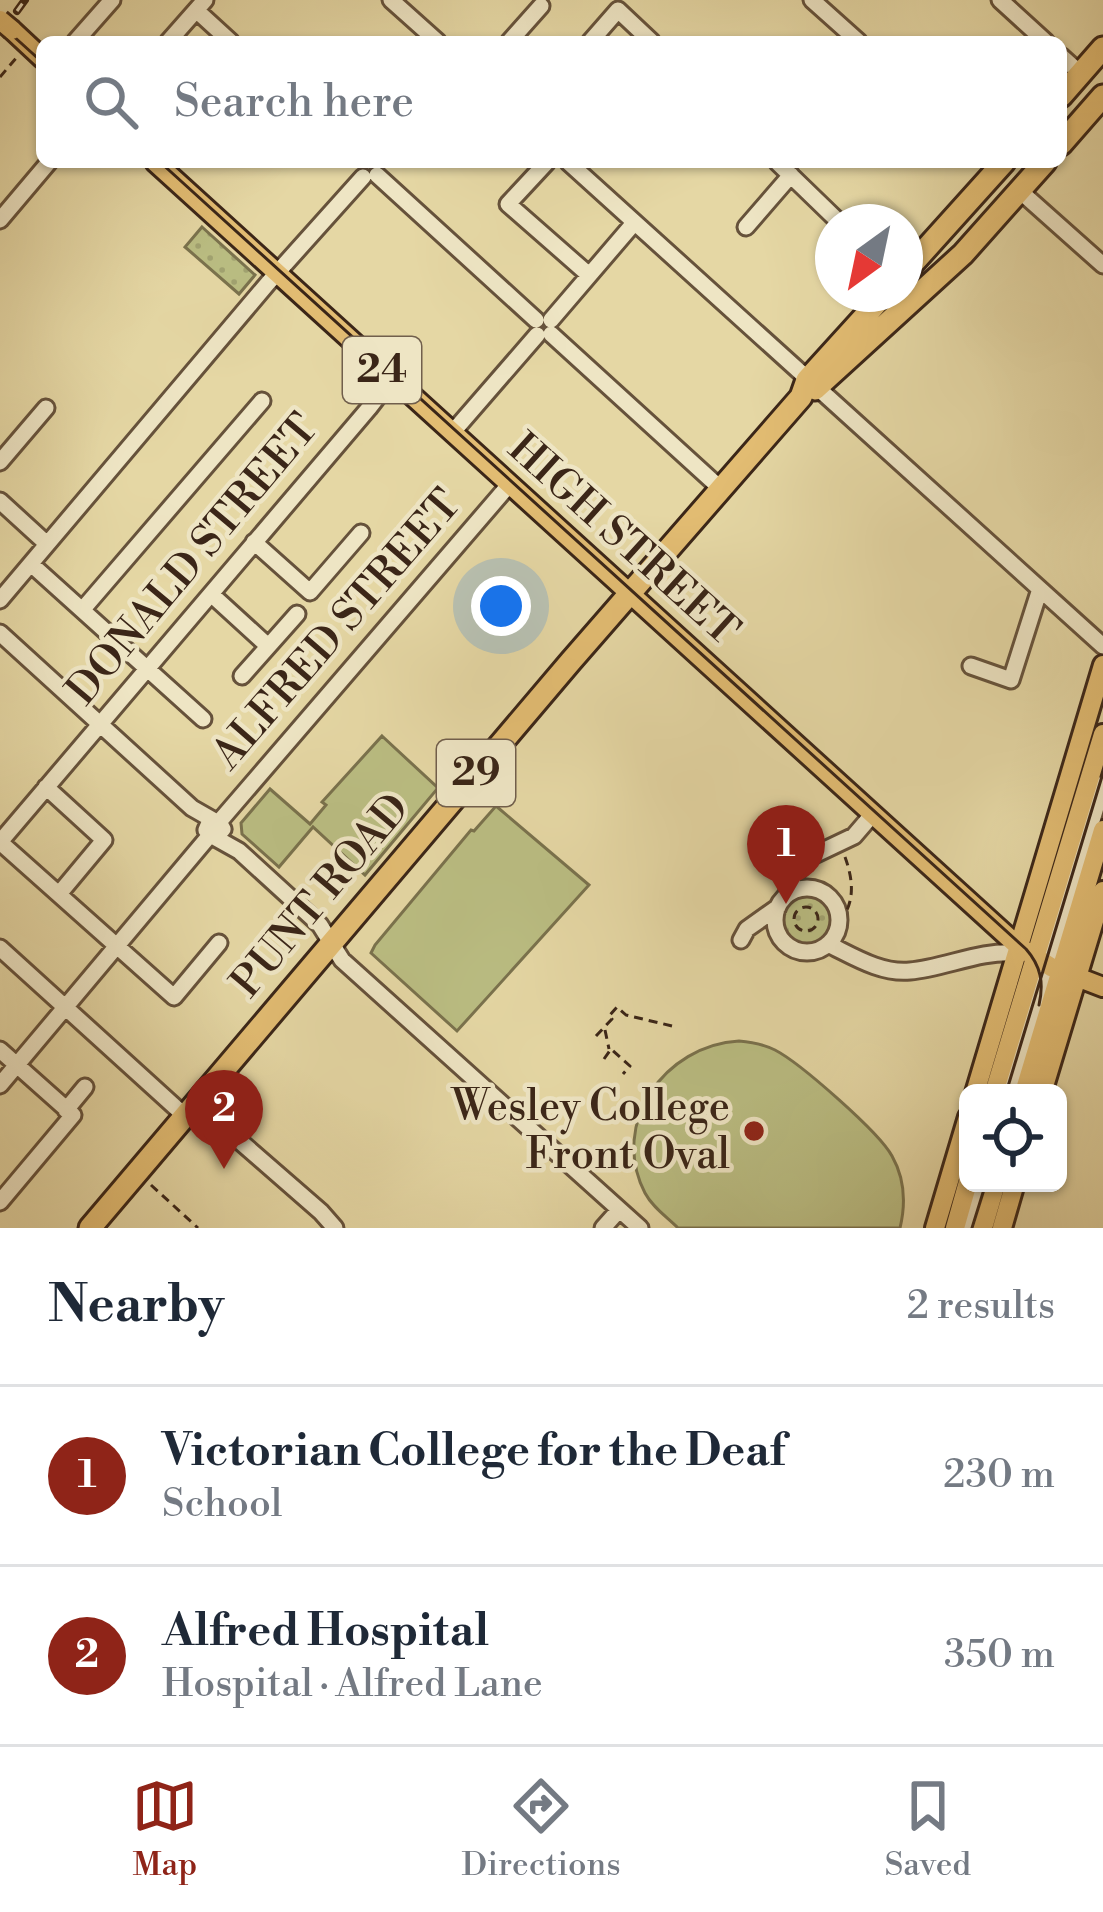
<!DOCTYPE html>
<html lang="en">
<head>
<meta charset="utf-8">
<style>
  body { margin:0; font-family:"Libre Bodoni",serif; background:#f6f6f7; color:#1f2937 }
  .controls { position:absolute; right:36px; bottom:36px; display:grid; overflow:hidden; border-radius:18px; box-shadow:0 3px 9px #0004 }
  .controls button { width:108px; height:108px; display:grid; place-items:center; padding:0; border:0; border-bottom:3px solid #e0e1e3; background:#fff; color:#1f2937; font:60px sans-serif }
  .compass { position:absolute; left:815px; top:204px; width:108px; height:108px; border-radius:50%; background:#fff; box-shadow:0 3px 9px #0004; rotate:213deg }
  .you { position:absolute; left:501px; top:606px; width:42px; height:42px; margin:-30px; border:9px solid #fff; border-radius:50%; background:#1a73e8; box-shadow:0 0 0 18px #1a73e833 }
  .badge { display:grid; place-items:center; width:78px; height:78px; border-radius:50%; background:#8f2418; color:#fff; font-size:39px; font-weight:700 }
  .pin { position:absolute; translate:-50% -99px; filter:drop-shadow(0 3px 6px #0008) }
  .pin::after { content:''; position:absolute; top:63px; width:42px; height:36px; background:inherit; clip-path:polygon(0 0,100% 0,50% 100%) }
  .list { margin:0; padding:0; list-style:none }
  h2 { display:flex; justify-content:space-between; align-items:center; height:156px; margin:0; padding:0 48px; font-size:51px }
  h2 small { font-size:39px; font-weight:400; color:#747a83 }
  .list li { display:grid; grid-template-columns:78px 1fr auto; gap:36px; align-items:center; box-sizing:border-box; height:180px; padding:0 48px; border-top:3px solid #e0e1e3 }
  .list b { display:block; font-size:45px; white-space:nowrap }
  .list p { margin:0; font-size:39px; white-space:nowrap; color:#747a83 }
  .list em { font-size:39px; font-style:normal; color:#747a83 }
  .icon { flex:none; width:66px; height:66px; fill:none; stroke:currentColor; stroke-width:2; stroke-linecap:round; stroke-linejoin:round }
  .map { position:relative; flex:none; width:1103px; height:1228px; overflow:hidden }
  .search { position:absolute; background:#fff; box-shadow:0 3px 9px #0004; left:36px; right:36px; top:36px; height:132px; display:flex; align-items:center; gap:30px; box-sizing:border-box; padding:0 42px; border-radius:18px; color:#747a83; font-size:45px }
  .sheet { height:516px; background:#fff }
  nav { display:flex; justify-content:space-around; align-items:center; box-sizing:border-box; height:168px; border-top:3px solid #e0e1e3; background:#fff; font-size:33px; color:#747a83 }
  nav a { display:grid; justify-items:center; gap:6px }
  nav .on { color:#8f2418 }
  .map>svg:first-child { display:block }
  .grass { fill:url(#grass-dots); stroke:#7a724d; stroke-width:3 }
  .park { fill:#babd82; stroke:#7a724d; stroke-width:3 }
  .lines { fill:none; stroke-linecap:round; stroke-linejoin:round }
  .minor-casing { stroke:#66523b; stroke-width:21 }
  .major-casing { stroke:#3b2618; stroke-width:24 }
  .highway-casing { stroke:#3b2618; stroke-width:27 }
  .path { stroke:#3b2618; stroke-width:3; stroke-dasharray:9 6; stroke-linecap:butt }
  .minor { stroke:#eee5c4; stroke-width:15 }
  .major { stroke:#e2bc72; stroke-width:18 }
  .highway { stroke:#e2bc72; stroke-width:21 }
  .tram { stroke:#3b2618; stroke-width:3 }
  .rail-casing { stroke:#3b2618; stroke-width:8 }
  .rail { stroke:#eee5c4; stroke-width:3; stroke-dasharray:9; stroke-linecap:butt }
  .major-bridge-casing { stroke:#3b2618; stroke-width:24; stroke-linecap:butt }
  .major-bridge { stroke:#e2bc72; stroke-width:18 }
  .poi-dot { fill:#8f2418; stroke:#eee5c4; stroke-width:4.5 }
  .labels { text-anchor:middle; dominant-baseline:central; stroke-width:9; stroke-linejoin:round; paint-order:stroke }
  .shield { fill:#eee5c4; stroke:#715f4c; stroke-width:3 }
  .shield-label { font-size:39px; font-weight:bold; fill:#3b2618 }
  .street-label { font-size:42px; fill:#3b2618; stroke:#eee5c4 }
  .poi-label { font-size:42px; fill:#3b2618; stroke:#eee5c4; text-anchor:end }
</style>
</head>
<body>
<div class="map">
<svg width="1103" height="1228" viewBox="0 0 1103 1228">
  <defs>
    <pattern id="grass-dots" width="8" height="8" patternUnits="userSpaceOnUse" patternTransform="scale(3)"><rect width="8" height="8" fill="#babd82"/><path d="M2 2h.1M6 6h.1" fill="none" stroke="#a1a270" stroke-width="1.8" stroke-linecap="round"/></pattern>
  </defs>
  <rect width="100%" height="100%" fill="#e5d7a4"/>
  <filter id="stains"><feTurbulence type="fractalNoise" baseFrequency=".00167" numOctaves="4"/><feColorMatrix values="0 0 0 0 .2 0 0 0 0 .09 0 0 0 0 .02 0 0 0 .5 -.17"/></filter>
  <radialGradient id="worn" r=".72"><stop offset=".6" stop-color="#630" stop-opacity="0"/><stop offset="1" stop-color="#630" stop-opacity=".3"/></radialGradient>
  <path class="grass" d="M202 227 255 275 239 294 185 247Z
    M781 919a25 25 0 1 1 50 0a25 25 0 1 1-50 0Z"/>
  <path class="park" d="M382 736 438 788 365 875 313 827 279 867 242 834 241 823 270 789 310 824 326 805 322 802Z
    M496 806 589 885 457 1031 371 953 375 945 471 830 474 831Z
    M739 1041C752 1042 763 1044 775 1050 800 1063 879 1132 892 1156 905 1179 906 1203 900 1228H678C667 1217 653 1208 645 1193 609 1123 665 1045 739 1041Z"/>
  <g class="lines">
    <g class="minor-casing">
      <path id="minor" d="M391 0 438 42
        M812 0 859 42
        M1000 0 1046 42
        M196 10 231 42
        M75 42 112 0
        M168 42 205 0
        M509 42 541 6
        M590 42 618 10 652 42
        M1061 56 1081 74
        M547 162 508 204 589 275
        M568 162 1103 646
        M777 162 839 222
        M377 175 536 320
        M1020 191 1103 265
        M0 220 49 162
        M746 227 791 175
        M551 320 634 223
        M551 334 720 488
        M452 433 537 335
        M0 462 46 408
        M0 501 47 544
        M254 542 310 592 361 533
        M31 564 203 719
        M211 594 268 646
        M0 600 268 283 363 177
        M83 609 262 401
        M0 633 192 808 213 820
        M971 666 1011 680 1040 589
        M242 676 297 614
        M46 787 104 840 59 894
        M219 822 223 829 217 836 210 835 206 830 209 823 219 822 509 485
        M214 837 239 851 320 925 342 960 640 1228
        M775 920a32 32 0 1 1 64 0a32 32 0 1 1-64 0Z
        M786 896 794 875 812 856 854 836 872 815
        M741 940 747 929 778 907
        M219 943 174 997 0 842 369 408 392 378
        M828 944C853 956 881 974 910 971 945 968 980 950 1016 953
        M0 948 185 1116
        M0 1050 73 1115 0 1202
        M0 1085 210 835
        M1010 1093 1103 784
        M196 1103 321 1212 335 1228
        M66 1110 85 1087
        M603 1228 619 1210
        M969 1228 982 1183"/>
    </g>
    <g class="major-casing">
      <path id="major" d="M12 30 42 58
        M155 162 1018 946 1051 967 1103 987
        M975 1093 1103 665
        M994 1093 1103 734
        M1024 1093 1103 830
        M1042 1093 1103 891
        M935 1228 968 1117
        M955 1228 968 1182
        M983 1228 996 1183
        M1002 1228 1015 1183"/>
    </g>
    <g class="highway-casing">
      <path id="highway" d="M1061 96 1103 48
        M1061 144 1103 96
        M905 272 1004 162
        M815 389 963 254 1045 162
        M90 1228 571 661 801 397 807 380 885 294"/>
    </g>
    <path class="path" d="M0 77 17 57
      M676 563 729 610
      M794 919a12 12 0 1 1 24 0a12 12 0 1 1-24 0Z
      M839 922C856 903 853 879 845 857
      M605 1030 609 1049
      M596 1036 612 1019 609 1016 617 1007 626 1015 672 1026
      M604 1059 611 1049 630 1066 623 1074
      M151 1185 198 1228"/>
    <use href="#minor" class="minor"/>
    <use href="#major" class="major"/>
    <use href="#highway" class="highway"/>
    <path class="tram" d="M0 24 42 62
      M160 162 1026 949C1041 966 1044 983 1039 1005
      M1006 1093 1103 773
      M972 1228 986 1183"/>
    <g class="rail-casing">
      <path id="rail" d="M17 11 25 0"/>
    </g>
    <use href="#rail" class="rail"/>
    <g class="major-bridge-casing">
      <path id="major-bridge" d="M0 20 12 30"/>
    </g>
    <use href="#major-bridge" class="major-bridge"/>
  </g>
  <circle class="poi-dot" cx="754" cy="1131" r="12"/>
  <g class="labels">
    <g class="shield">
      <rect x="343" y="337" width="78" height="66" rx="9"/>
      <rect x="437" y="740" width="78" height="66" rx="9"/>
    </g>
    <g class="shield-label">
      <text x="382" y="370">24</text>
      <text x="476" y="773">29</text>
    </g>
    <g class="street-label">
      <text transform="translate(623 540) rotate(42)">HIGH STREET</text>
      <text transform="translate(193 560) rotate(-50)">DONALD STREET</text>
      <text transform="translate(337 630) rotate(-49)">ALFRED STREET</text>
      <text transform="translate(321 896) rotate(-50)">PUNT ROAD</text>
    </g>
    <g class="poi-label">
      <text x="730" y="1107">Wesley College<tspan x="730" dy="48">Front Oval</tspan></text>
    </g>
  </g>
  <rect width="100%" height="100%" filter="url(#stains)"/>
  <rect width="100%" height="100%" fill="url(#worn)"/>
</svg>
<div class="controls">
<button><svg class="icon" aria-label="locate" viewBox="0 0 24 24"><circle cx="12" cy="12" r="6"/><path d="M12 2v4M12 18v4M2 12h4M18 12h4"/></svg></button>
</div>
<svg class="compass" viewBox="-18 -18 36 36"><path d="M0-13l5 13h-10z" fill="#e53935"/><path d="M0 13l5-13h-10z" fill="#747a83"/></svg>
<div class="you"></div>
<div class="pin badge" style="left:786px;top:904px">1</div>
<div class="pin badge" style="left:224px;top:1169px">2</div>
<div class="search"><svg class="icon" aria-label="search" viewBox="0 0 24 24"><circle cx="10" cy="10" r="6"/><path d="M15 15l6 6"/></svg>Search here</div>
</div>
<section class="sheet">
<h2>Nearby<small>2 results</small></h2>
<ul class="list">
<li><span class="badge">1</span><div><b>Victorian College for the Deaf</b><p>School</p></div><em>230 m</em></li>
<li><span class="badge">2</span><div><b>Alfred Hospital</b><p>Hospital · Alfred Lane</p></div><em>350 m</em></li>
</ul>
</section>
<nav>
<a class="on"><svg class="icon" aria-label="map" viewBox="0 0 24 24"><path d="M3 6l6-2 6 2 6-2v14l-6 2-6-2-6 2zM9 4v14M15 6v14"/></svg>Map</a>
<a><svg class="icon" aria-label="directions" viewBox="0 0 24 24"><path d="M12 3l9 9-9 9-9-9zM9 14v-3h6M13 9l2 2-2 2"/></svg>Directions</a>
<a><svg class="icon" aria-label="saved" viewBox="0 0 24 24"><path d="M7 4h10v16l-5-4-5 4z"/></svg>Saved</a>
</nav>
</body>
</html>
